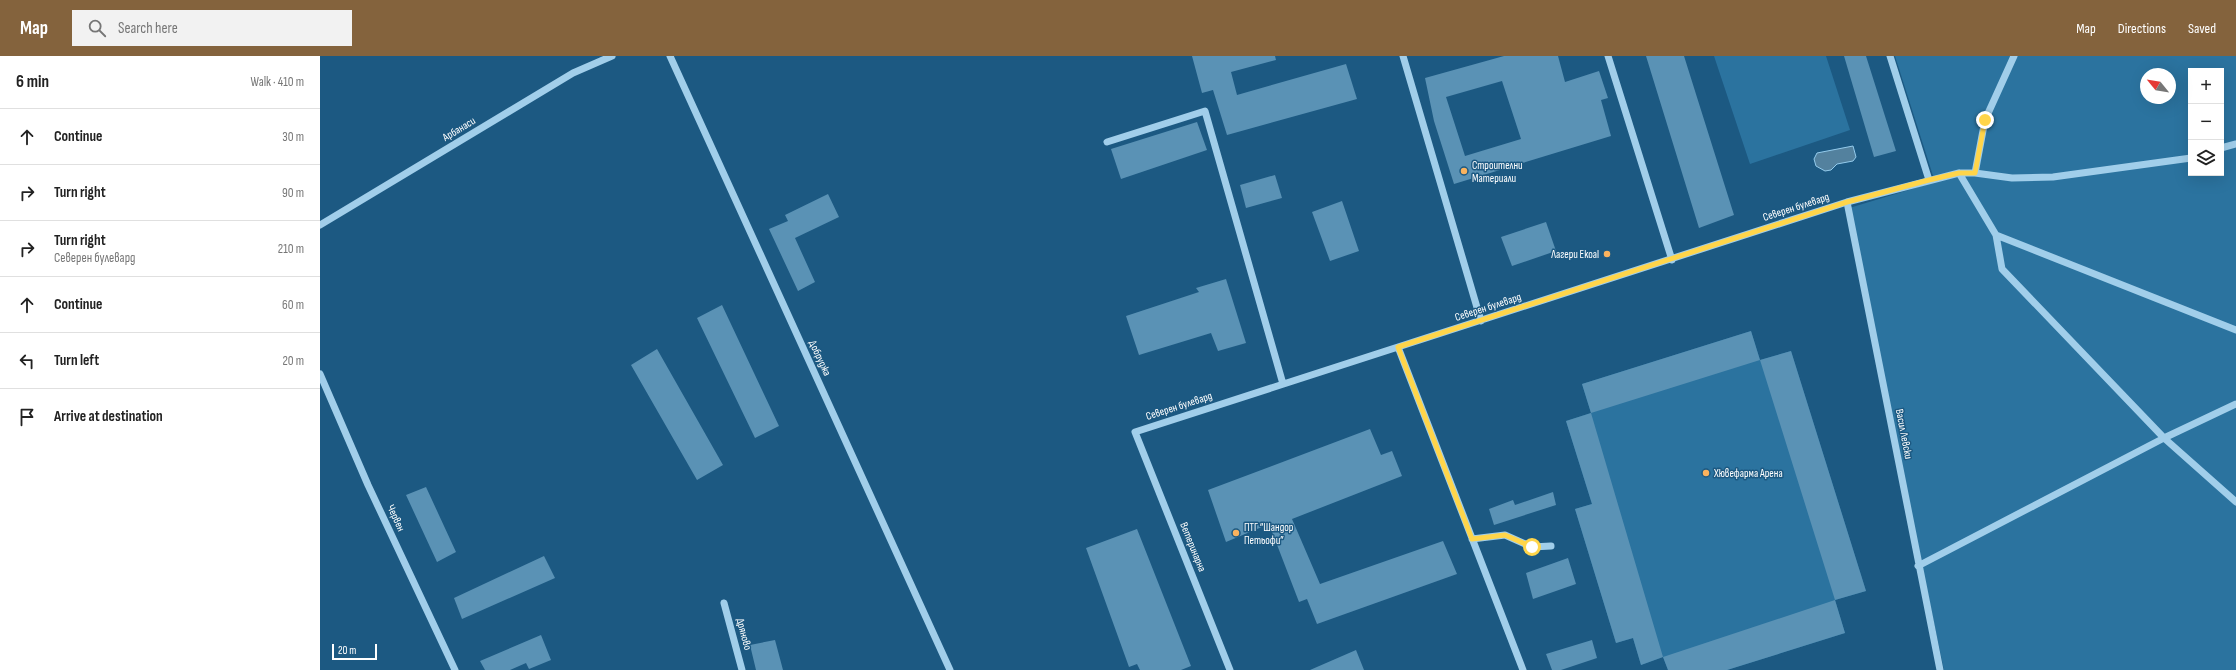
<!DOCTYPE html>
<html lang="en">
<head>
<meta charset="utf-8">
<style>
  body { margin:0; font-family:"Sofia Sans Condensed",sans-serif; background:#f2f2f2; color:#222 }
  .controls { position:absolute; right:12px; top:12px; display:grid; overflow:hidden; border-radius:0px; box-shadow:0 4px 16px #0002 }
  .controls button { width:36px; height:36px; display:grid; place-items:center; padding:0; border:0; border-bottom:1px solid #e0e0e0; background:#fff; color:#222; font:20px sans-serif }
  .compass { position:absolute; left:1820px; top:12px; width:36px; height:36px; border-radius:50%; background:#fff; box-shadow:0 4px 16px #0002; rotate:300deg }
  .scale { position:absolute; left:12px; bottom:10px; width:45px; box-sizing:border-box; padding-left:4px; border:2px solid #fff; border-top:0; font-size:11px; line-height:14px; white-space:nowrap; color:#fff; -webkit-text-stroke:3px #1c5982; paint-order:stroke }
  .stop { position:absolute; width:12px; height:12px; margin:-9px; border:3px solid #ffd54a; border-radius:50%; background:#fff }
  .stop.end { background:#ffd54a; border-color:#fff; box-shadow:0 1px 4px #0008 }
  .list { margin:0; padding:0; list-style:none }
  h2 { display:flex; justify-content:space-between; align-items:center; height:52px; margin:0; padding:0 16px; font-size:17px }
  h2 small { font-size:13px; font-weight:400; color:#767676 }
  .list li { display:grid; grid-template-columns:26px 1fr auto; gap:12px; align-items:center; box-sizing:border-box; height:56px; padding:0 16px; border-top:1px solid #e0e0e0 }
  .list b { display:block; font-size:15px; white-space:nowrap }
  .list p { margin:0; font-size:13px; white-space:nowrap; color:#767676 }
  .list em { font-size:13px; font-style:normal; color:#767676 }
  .icon { flex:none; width:22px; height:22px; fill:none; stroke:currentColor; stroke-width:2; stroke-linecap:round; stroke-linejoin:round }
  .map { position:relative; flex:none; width:1916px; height:614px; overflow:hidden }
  header { display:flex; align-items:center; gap:24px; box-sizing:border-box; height:56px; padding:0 20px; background:#84633d; color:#fff }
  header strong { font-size:19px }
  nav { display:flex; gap:22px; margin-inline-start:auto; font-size:14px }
  .search { width:280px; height:36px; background:#f2f2f2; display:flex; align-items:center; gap:10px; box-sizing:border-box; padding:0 14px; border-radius:0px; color:#767676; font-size:15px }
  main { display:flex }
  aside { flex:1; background:#fff }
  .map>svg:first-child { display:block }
  .green { fill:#2b739f; fill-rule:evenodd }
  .water { fill:#53819e; stroke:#94cbec }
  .building { fill:#5a92b5; fill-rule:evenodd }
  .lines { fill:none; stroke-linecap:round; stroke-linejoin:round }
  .minor { stroke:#a1ceea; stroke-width:7 }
  .route { stroke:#ffd54a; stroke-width:5 }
  .poi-dot { fill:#fbb35e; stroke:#1c5982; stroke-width:1.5 }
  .labels { text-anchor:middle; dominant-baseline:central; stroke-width:3; stroke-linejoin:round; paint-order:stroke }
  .street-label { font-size:11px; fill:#fff; stroke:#1c5982 }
  .poi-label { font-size:11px; fill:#fff; stroke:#1c5982; text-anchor:start }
</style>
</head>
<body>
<header>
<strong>Map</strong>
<div class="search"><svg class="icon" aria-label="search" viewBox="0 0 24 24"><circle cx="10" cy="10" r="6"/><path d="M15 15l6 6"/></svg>Search here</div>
<nav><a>Map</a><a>Directions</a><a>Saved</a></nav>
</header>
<main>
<aside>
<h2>6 min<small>Walk · 410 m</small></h2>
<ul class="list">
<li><svg class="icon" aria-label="ahead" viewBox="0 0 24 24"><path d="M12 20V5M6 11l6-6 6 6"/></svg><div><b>Continue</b></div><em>30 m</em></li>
<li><svg class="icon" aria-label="right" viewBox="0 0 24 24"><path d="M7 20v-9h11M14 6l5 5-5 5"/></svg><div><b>Turn right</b></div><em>90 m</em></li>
<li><svg class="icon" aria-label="right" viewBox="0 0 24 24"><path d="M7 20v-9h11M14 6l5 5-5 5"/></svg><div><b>Turn right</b><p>Северен булевард</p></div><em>210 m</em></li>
<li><svg class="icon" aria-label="ahead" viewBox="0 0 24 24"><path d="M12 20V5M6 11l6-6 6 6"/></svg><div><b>Continue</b></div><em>60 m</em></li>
<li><svg class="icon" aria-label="left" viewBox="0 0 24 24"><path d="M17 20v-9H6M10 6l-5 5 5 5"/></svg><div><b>Turn left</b></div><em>20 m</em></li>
<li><svg class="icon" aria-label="arrive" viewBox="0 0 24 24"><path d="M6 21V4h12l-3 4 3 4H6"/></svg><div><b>Arrive at destination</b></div></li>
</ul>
</aside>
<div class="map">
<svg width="1916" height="614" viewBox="0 0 1916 614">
  <rect width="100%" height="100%" fill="#1c5982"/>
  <path class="green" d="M1394 0H1506L1530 74 1430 108Z
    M1575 0H1916V614H1624L1526 153 1615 126ZM1871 15H1901V117H1871ZM1826 18H1850V42H1826Z
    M1431 275 1440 304 1471 295 1546 535 1515 544 1525 577 1407 614H1348L1343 601 1321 609 1313 582 1296 587 1255 453 1272 448 1246 365 1271 357 1262 328Z"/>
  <path class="water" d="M1533 90 1536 101 1533 105 1517 108 1511 114 1505 115 1496 110 1494 103 1497 97Z"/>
  <path class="building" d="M872 0H955L956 4 911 16 917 39 1026 8 1037 43 907 79 893 34 882 37Z
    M1184 0H1238L1245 26 1279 15 1288 42 1281 44 1291 80 1134 128 1114 65 1105 22ZM1182 25 1201 83 1145 100 1126 41Z
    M1326 0H1364L1414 159 1379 172Z
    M1524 0H1546L1576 95 1554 101Z
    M877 66 887 94 801 123 791 93Z
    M955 119 962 142 926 152 920 129Z
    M508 138 519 161 475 182 495 226 478 235 449 173 468 165 465 159Z
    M1022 145 1039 195 1010 205 992 156Z
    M1226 166 1236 195 1192 210 1181 181Z
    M906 223 926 287 898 295 891 277 819 299 806 260 879 236 876 232Z
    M402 249 459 370 435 382 377 262Z
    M1431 275 1440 304 1271 357 1262 328Z
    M337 293 403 409 377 424 311 309Z
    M1471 295 1546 535 1515 544 1440 304Z
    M1271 357 1343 601 1321 609 1313 582 1296 587 1255 453 1272 448 1246 365Z
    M1050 373 1061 399 1072 395 1082 420 972 463 1000 528 1123 485 1137 518 997 568 987 543 979 546 949 468 906 486 888 434Z
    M106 431 136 496 117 506 86 439Z
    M1233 436 1236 449 1174 469 1169 453 1193 444 1195 449Z
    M817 473 871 610 861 614H820L817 608 809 611 766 492Z
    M224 500 235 522 142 563 134 542Z
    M1248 502 1256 528 1213 543 1206 517Z
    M1515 544 1525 577 1407 614H1348L1343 601Z
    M221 579 231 604 209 613 206 607 190 614H165L160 605Z
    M455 584 463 614H436L430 589Z
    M1272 584 1277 602 1241 614H1232L1226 598Z
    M1036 594 1044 614H990Z"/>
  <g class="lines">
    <path class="minor" d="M350 0 630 614
      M1083 0 1161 265
      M1288 0 1352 204
      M1570 0 1609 124
      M787 86 885 55 963 328
      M1901 92 1916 88
      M1639 117 1676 179 1916 274
      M1655 117 1665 64 1694 0
      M1527 146 1620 614
      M0 169 253 17 292 0
      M1676 179 1682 213 1844 382 1916 446
      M1078 291 1203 614
      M0 318 48 429 135 614
      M1152 483 1185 479 1212 491 1231 490
      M1598 510 1844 382 1916 348
      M404 547 422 614
      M910 614 815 376 1527 146 1639 117H1655L1692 122 1733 121 1871 102"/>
  </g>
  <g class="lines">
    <path class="route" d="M1212 491 1185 479 1152 483 1078 291 1527 146 1609 124 1639 117H1655L1665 64"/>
  </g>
  <g class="poi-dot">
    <circle cx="1144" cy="115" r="4"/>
    <circle cx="1287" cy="198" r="4"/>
    <circle cx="1386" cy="417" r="4"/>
    <circle cx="916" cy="477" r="4"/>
  </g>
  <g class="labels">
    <g class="street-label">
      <text transform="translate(139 73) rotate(-31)">Арбанаси</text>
      <text transform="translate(1476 151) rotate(-18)">Северен булевард</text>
      <text transform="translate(1168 251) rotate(-18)">Северен булевард</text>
      <text transform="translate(500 302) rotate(65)">Добруджа</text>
      <text transform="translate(859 350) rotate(-18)">Северен булевард</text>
      <text transform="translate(1584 378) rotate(79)">Васил Левски</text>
      <text transform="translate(76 462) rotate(65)">Червен</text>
      <text transform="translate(873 491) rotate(68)">Ветеринарна</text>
      <text transform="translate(424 578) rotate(75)">Дряново</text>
    </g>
    <g class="poi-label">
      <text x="1152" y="109">Строителни<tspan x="1152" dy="13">Материали</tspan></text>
      <text x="1279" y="198" text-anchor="end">Лагери Ekoal</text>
      <text x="1394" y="417">Хювефарма Арена</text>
      <text x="924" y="471">ПТГ “Шандор<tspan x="924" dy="13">Петьофи”</tspan></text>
    </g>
  </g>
</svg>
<div class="controls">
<button>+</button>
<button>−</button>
<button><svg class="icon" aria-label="layers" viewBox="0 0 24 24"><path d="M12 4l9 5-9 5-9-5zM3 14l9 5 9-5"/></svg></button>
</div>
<svg class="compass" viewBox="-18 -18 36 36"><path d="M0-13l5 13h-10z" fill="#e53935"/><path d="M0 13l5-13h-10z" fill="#767676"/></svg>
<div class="scale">20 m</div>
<div class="stop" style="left:1212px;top:491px"></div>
<div class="stop end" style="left:1665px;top:64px"></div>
</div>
</main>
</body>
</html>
